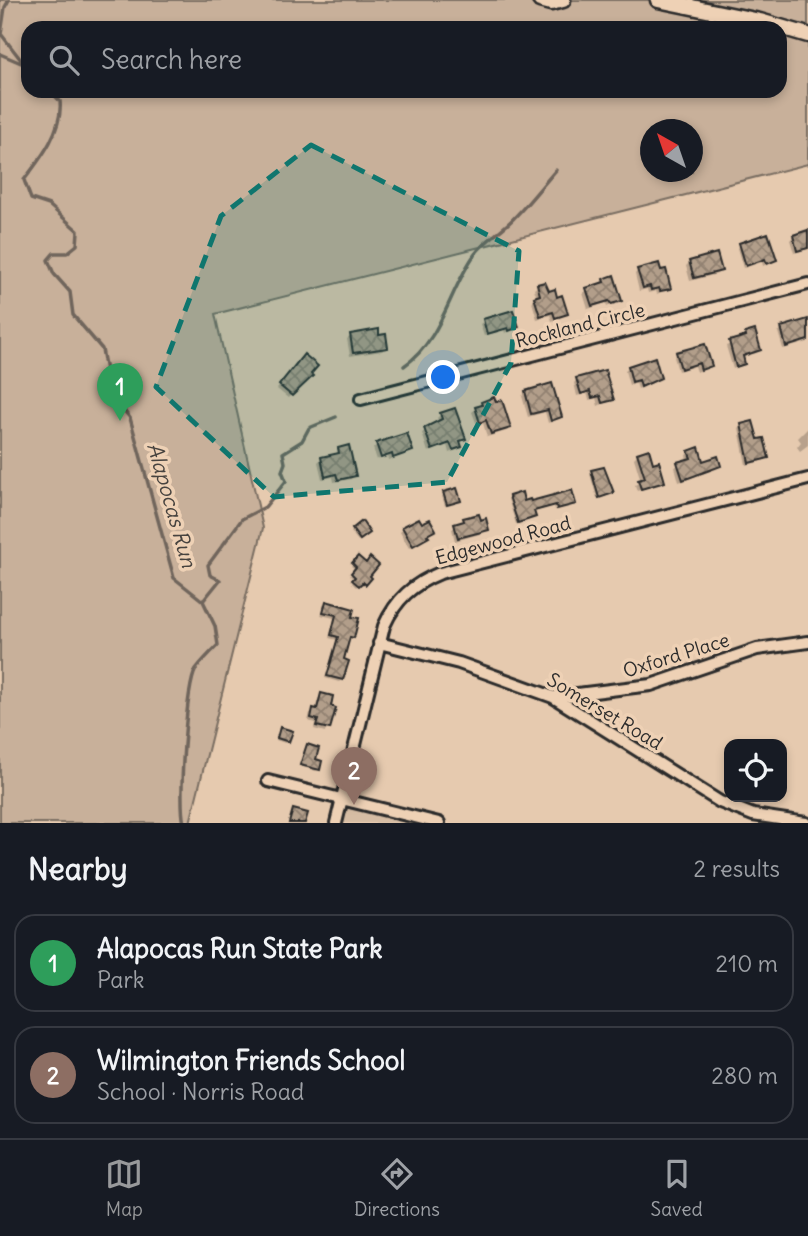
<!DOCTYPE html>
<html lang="en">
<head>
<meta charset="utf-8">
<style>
  body { margin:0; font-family:Delius,sans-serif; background:#242831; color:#f1f3f6 }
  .controls { position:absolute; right:21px; bottom:21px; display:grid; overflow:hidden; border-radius:14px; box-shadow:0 4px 10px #0003 }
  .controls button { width:63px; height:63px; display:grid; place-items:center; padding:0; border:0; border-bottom:2px solid #363941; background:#171b24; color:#f1f3f6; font:35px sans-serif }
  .compass { position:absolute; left:640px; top:119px; width:63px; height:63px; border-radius:50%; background:#171b24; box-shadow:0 4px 10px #0003; rotate:320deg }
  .you { position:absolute; left:444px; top:378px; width:24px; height:24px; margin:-18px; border:5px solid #fff; border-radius:50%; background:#1a73e8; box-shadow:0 0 0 10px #1a73e833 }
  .badge { display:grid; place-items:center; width:46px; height:46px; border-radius:50%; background:#98999b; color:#fff; font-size:23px; font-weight:700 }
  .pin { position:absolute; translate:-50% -58px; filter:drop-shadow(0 2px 4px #0008) }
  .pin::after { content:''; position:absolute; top:37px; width:24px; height:21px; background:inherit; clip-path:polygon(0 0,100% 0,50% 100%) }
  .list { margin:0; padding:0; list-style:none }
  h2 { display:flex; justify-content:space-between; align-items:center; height:91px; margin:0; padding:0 28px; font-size:30px }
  h2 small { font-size:23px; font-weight:400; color:#9ea1a6 }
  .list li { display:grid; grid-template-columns:46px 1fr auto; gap:21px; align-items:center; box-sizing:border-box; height:98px; margin:0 14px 14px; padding:0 14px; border:2px solid #363941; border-radius:21px }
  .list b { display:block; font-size:26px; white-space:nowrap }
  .list p { margin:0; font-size:23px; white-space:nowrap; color:#9ea1a6 }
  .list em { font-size:23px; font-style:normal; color:#9ea1a6 }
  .icon { flex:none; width:38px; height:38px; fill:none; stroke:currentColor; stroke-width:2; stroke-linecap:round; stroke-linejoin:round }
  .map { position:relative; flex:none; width:808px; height:823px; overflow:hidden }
  .search { position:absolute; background:#171b24; box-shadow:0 4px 10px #0003; left:21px; right:21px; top:21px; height:77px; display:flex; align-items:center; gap:18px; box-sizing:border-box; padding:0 24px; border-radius:21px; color:#9ea1a6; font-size:26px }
  .sheet { height:315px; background:#171b24 }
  nav { display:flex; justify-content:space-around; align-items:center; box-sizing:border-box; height:98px; border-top:2px solid #363941; background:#171b24; font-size:19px; color:#9ea1a6 }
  nav a { display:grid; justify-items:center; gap:4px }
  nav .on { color:#98999b }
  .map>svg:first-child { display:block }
  .built { fill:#d6bda4 }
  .park { fill:#c8b09a; stroke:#7a6e62; stroke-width:2; fill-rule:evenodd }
  .shadow { fill:#0003 }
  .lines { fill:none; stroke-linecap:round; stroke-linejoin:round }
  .stream { stroke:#6f655b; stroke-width:3.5 }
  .building { fill:url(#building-cross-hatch); stroke:#2b2b2b; stroke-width:2 }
  .minor-casing { stroke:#2b2b2b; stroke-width:16 }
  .tertiary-casing { stroke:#2b2b2b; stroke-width:19 }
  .minor { stroke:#eed1b5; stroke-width:10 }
  .tertiary { stroke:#eed1b5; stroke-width:14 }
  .marked { fill:#0f766e; fill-opacity:0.2; stroke:#0f766e; stroke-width:5; stroke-dasharray:14 9; stroke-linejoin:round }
  .labels { text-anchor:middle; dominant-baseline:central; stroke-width:7; stroke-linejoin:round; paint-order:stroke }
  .street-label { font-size:19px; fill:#2b2b2b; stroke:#eed1b5 }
  .water-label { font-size:21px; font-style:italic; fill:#47433f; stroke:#eed1b5 }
</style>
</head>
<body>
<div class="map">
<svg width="808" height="823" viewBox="0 0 808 823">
  <defs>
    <pattern id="building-cross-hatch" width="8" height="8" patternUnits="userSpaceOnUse" patternTransform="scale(1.75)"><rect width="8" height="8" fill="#b29e8a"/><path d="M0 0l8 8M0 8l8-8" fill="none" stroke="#918171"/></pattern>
  </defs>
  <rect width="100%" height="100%" fill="#e6caaf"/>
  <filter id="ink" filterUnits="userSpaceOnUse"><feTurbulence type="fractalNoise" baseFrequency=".0143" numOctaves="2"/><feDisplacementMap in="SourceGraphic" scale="14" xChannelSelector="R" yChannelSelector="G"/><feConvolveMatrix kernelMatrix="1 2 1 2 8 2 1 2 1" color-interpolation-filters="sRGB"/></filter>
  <g filter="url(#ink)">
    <path class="built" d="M342 798 439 823H336Z"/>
    <path class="park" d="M0 0H808V164L215 314 263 528 190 823H0ZM28 28H780V91H28ZM650 130H692V172H650Z"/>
    <path class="shadow" d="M808 232V249L794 253 790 240 794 236Z
      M740 245 775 260 763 266 762 262 743 268 737 248Z
      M690 262 720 270 717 274 690 281 686 266Z
      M638 270 669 288 657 294 656 291 648 293 647 289 639 291 635 274Z
      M604 280 620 300 607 307 606 303 588 309 583 293Z
      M538 286 548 293 566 314 562 317 552 321 550 315 537 319 532 302 537 298 534 289Z
      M484 321 517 327 505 333 504 330 484 336 480 324Z
      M808 321V342L783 349 778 332 782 329Z
      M746 334 759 349 756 353 741 357 743 364 733 369 726 346 743 339Z
      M351 336 378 337 386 347 382 351 350 356 347 339Z
      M677 354 710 366 697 372 695 366 678 371 674 357Z
      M304 357 310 376 288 398 277 389Z
      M629 368 659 378 638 389 636 383 629 385 625 371Z
      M577 379 612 399 598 406 596 398 589 400 587 393 577 396 574 383Z
      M526 393 560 417 548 423 545 412 528 417 522 396Z
      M482 403 509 427 506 431 487 437 483 423 477 425 472 412Z
      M441 414 464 439 458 443 460 447 456 450 449 453 447 445 428 452 422 433 439 422 437 418Z
      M742 426 767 457 764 460 746 465 739 429Z
      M808 428V445L800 451 797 447 801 442 798 438Z
      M377 445 411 451 407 454 389 460 388 456 377 460 373 448Z
      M339 450 354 475 351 479 334 482 333 477 322 479 318 462 321 459 336 456Z
      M689 452 702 463 719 466 716 469 679 482 675 467 687 461 686 455Z
      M638 454 652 465 663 481 659 484 637 491 635 485 641 481 634 458Z
      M592 472 612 493 610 495 597 498 590 474Z
      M444 494 459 501 445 506 442 496Z
      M510 497 523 503 574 504 555 510 554 506 533 512 534 516 532 518 516 524 508 499Z
      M464 520 487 529 483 533 455 541 452 529Z
      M361 524 368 533 358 541 351 532Z
      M421 525 434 530 423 540 409 548 400 532 404 528Z
      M358 558 370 578 363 585 360 583 356 587 352 583 355 579 350 576 355 569 351 566Z
      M327 603 350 618 353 637 348 639 342 660V679L339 682 325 678 337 640 329 638 334 618 321 615Z
      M322 695 328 728 325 732 314 729 315 723 308 721 310 713 315 710 318 699Z
      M281 729 287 741 285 743 276 740Z
      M307 746 318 769 316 771 300 766Z"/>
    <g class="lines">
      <path class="stream" d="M9 0 5 7 1 34 28 69
        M0 54 21 63
        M50 91 60 101C63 130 41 158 24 180L31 199 49 205 78 231 77 245 67 253H54L48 260 54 274 70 292 73 315 102 349 110 393 130 418 174 578 203 601 215 626 218 645C211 652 202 661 196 669 186 686 178 804 184 823
        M404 366C442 340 449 290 475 254 485 240 502 231 514 218 529 203 542 186 556 170
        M203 601 220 580 210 575 208 565 242 519 265 507 286 481 282 471 285 463 283 453 302 441 309 428 336 417"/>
    </g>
    <path class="building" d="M808 230V248L797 251 793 235Z
      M768 233 777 260 767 264 765 259 746 266 739 243Z
      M717 253 722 271 694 278 689 261Z
      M659 263 661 270 666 269 671 289 660 291 659 288 651 290 650 286 643 288 637 269Z
      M614 275 622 301 611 304 609 301 592 306 586 288 604 282 603 279Z
      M545 282 549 291 555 289 557 297 562 295 568 314 555 318 553 312 540 316 534 297 540 295 537 284Z
      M513 310 519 327 509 331 508 328 487 334 483 319Z
      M808 319V340L786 347 781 327Z
      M379 329V335L386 334 388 348 353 353 350 334Z
      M755 330 761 350 743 356 745 364 736 367 729 341 746 336 745 333Z
      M705 344 712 366 701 370 699 363 681 369 676 352Z
      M304 354 318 366 311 374 313 376 292 396 279 385Z
      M655 357 661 378 641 387 639 380 632 382 628 366Z
      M605 370 614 400 602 403 600 396 592 398 590 391 581 394 576 378Z
      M552 383 562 417 551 421 548 410 531 414 525 391Z
      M494 397 496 402 502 400 511 428 491 434 486 420 480 423 475 407 482 405 481 402Z
      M455 408 466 439 460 441 462 447 453 450 450 443 432 450 424 428 442 419 440 413Z
      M753 421 758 439 764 438 769 458 749 463 741 424Z
      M407 433 413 451 393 458 392 454 381 458 376 443Z
      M349 445 356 476 338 480 336 474 325 477 321 457 339 453 338 448Z
      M699 447 703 461 718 456 721 466 683 480 677 462 691 458 688 451Z
      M649 449 653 463 659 461 665 482 641 489 638 480 645 478 637 453Z
      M604 467 614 493 599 498 591 470Z
      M457 488 461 501 447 505 443 492Z
      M572 490 576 504 557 509 556 505 534 511 536 517 518 523 509 496 522 492 524 501 530 499 531 501Z
      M479 514 481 520 486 518 489 530 458 538 454 524 464 521 463 518Z
      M419 518 422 523 430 519 436 530 427 535 429 537 413 546 402 527Z
      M362 521 370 533 360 540 352 529Z
      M358 556 366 563 370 557 379 565 370 576 372 578 366 585 363 582 359 586 352 580 355 577 351 573 356 567 352 563Z
      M326 601 354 609 352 617 359 618 354 638 350 637 344 659 349 661 343 680 327 676 338 637 331 635 336 615 323 612Z
      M321 693 333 696 331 706 336 708 330 729 316 726 318 720 311 718 313 708 317 709Z
      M280 727 293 731 289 742 277 738Z
      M307 744 319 748 316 759 322 761 320 770 300 765Z
      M293 809 308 813 305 823H289Z"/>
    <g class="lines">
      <g class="minor-casing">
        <path id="minor" d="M361 399 808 284
          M379 643 459 663 553 697 720 802 753 815 806 823
          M553 697 651 685 757 649 808 642
          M268 781 439 823
          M336 823 384 626C396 599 413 584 440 573L808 479"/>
      </g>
      <g class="tertiary-casing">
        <path id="tertiary" d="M540 0 551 3 563 0
          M658 0 760 21 808 35"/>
      </g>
      <use href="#minor" class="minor"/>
      <use href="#tertiary" class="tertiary"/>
    </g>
  </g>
  <path class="marked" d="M311 145 519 251 511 363 447 482 274 497 156 387 221 216Z"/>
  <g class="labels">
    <g class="street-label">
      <text transform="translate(580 325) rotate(-14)">Rockland Circle</text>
      <text transform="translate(503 540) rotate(-15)">Edgewood Road</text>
      <text transform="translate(676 655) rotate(-17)">Oxford Place</text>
      <text transform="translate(605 711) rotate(31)">Somerset Road</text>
    </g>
    <g class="water-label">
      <text transform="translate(172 505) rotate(74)">Alapocas Run</text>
    </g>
  </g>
</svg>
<div class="controls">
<button><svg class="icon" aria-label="locate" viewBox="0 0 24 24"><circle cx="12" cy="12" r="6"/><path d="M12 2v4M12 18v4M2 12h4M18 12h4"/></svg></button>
</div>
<svg class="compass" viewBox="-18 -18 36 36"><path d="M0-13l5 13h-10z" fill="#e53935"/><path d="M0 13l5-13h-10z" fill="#9ea1a6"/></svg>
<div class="you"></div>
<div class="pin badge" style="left:120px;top:421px;background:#2e9e5b">1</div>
<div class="pin badge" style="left:354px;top:805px;background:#8d6e63">2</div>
<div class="search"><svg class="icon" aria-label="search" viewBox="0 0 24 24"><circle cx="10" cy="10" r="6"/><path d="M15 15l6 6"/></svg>Search here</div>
</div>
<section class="sheet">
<h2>Nearby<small>2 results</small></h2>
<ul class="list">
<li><span class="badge" style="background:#2e9e5b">1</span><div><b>Alapocas Run State Park</b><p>Park</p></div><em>210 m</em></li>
<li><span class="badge" style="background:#8d6e63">2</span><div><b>Wilmington Friends School</b><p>School · Norris Road</p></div><em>280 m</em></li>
</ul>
</section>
<nav>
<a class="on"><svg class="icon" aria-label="map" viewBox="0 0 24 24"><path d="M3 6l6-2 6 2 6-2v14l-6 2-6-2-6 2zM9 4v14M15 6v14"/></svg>Map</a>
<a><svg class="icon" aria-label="directions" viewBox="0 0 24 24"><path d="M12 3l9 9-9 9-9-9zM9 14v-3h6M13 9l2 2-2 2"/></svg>Directions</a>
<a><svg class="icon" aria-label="saved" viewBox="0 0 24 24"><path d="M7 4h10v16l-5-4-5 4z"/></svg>Saved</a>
</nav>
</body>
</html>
